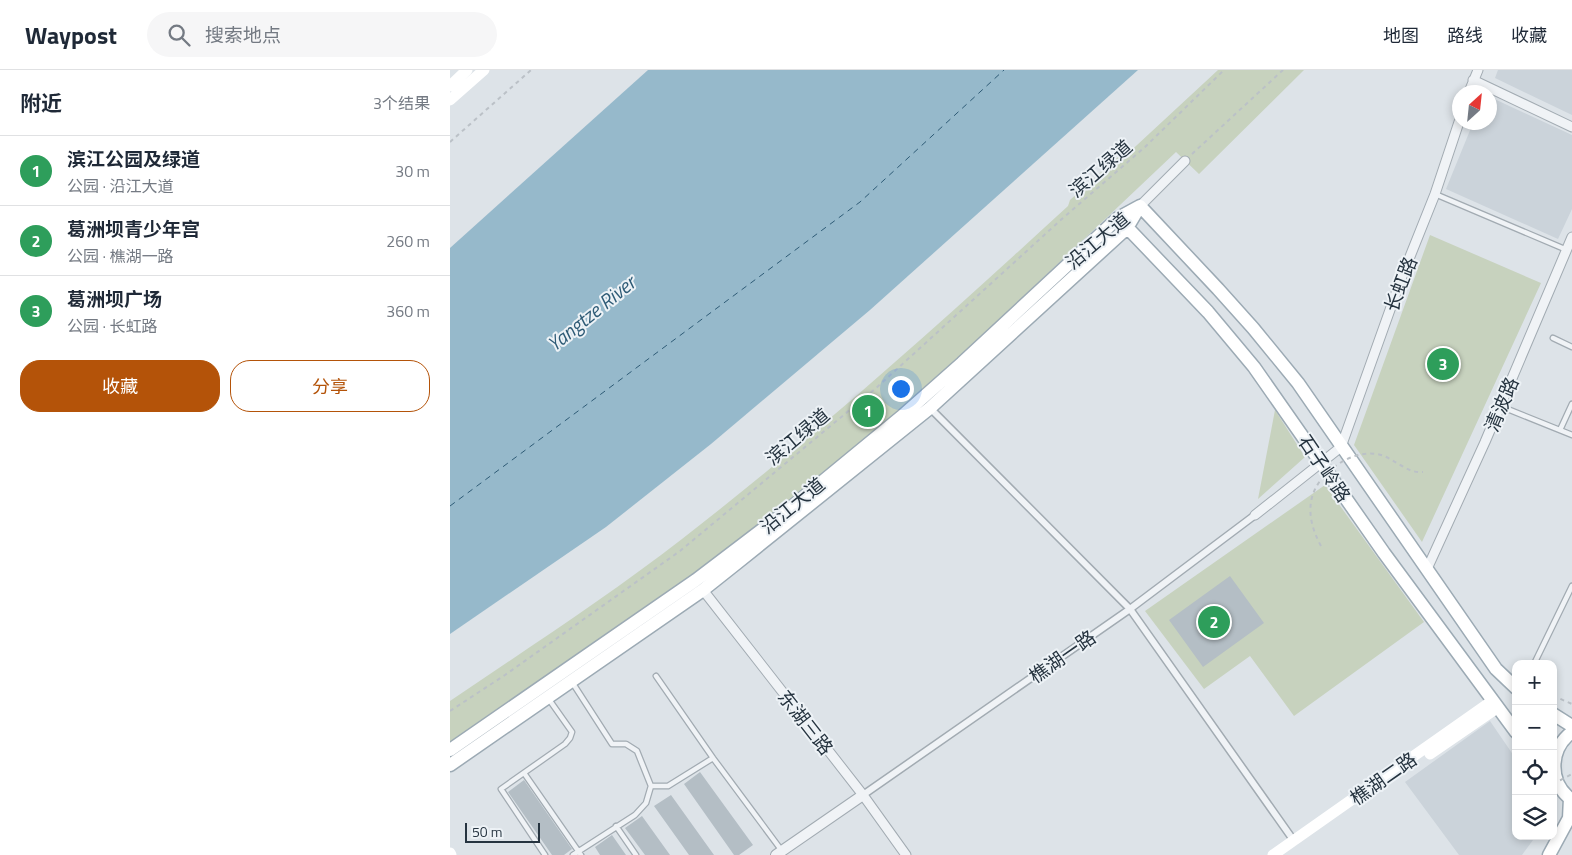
<!DOCTYPE html>
<html lang="zh">
<head>
<meta charset="utf-8">
<style>
  body { margin:0; font-family:"Titillium Web","Noto Sans SC",sans-serif; background:#f6f6f7; color:#1f2937 }
  .controls { position:absolute; right:15px; bottom:15px; display:grid; overflow:hidden; border-radius:10px; box-shadow:0 2px 8px #0003 }
  .controls button { width:45px; height:45px; display:grid; place-items:center; padding:0; border:0; border-bottom:1px solid #e0e1e3; background:#fff; color:#1f2937; font:25px sans-serif }
  .compass { position:absolute; left:1002px; top:15px; width:45px; height:45px; border-radius:50%; background:#fff; box-shadow:0 2px 8px #0003; rotate:27deg }
  .scale { position:absolute; left:15px; bottom:12px; width:75px; box-sizing:border-box; padding-left:5px; border:2px solid #263440; border-top:0; font-size:14px; line-height:18px; white-space:nowrap; color:#263440; -webkit-text-stroke:4px #edf2f6; paint-order:stroke }
  .you { position:absolute; left:450px; top:318px; width:18px; height:18px; margin:-12px; border:4px solid #fff; border-radius:50%; background:#1a73e8; box-shadow:0 0 0 8px #1a73e833 }
  .badge { display:grid; place-items:center; width:32px; height:32px; border-radius:50%; background:#b45309; color:#fff; font-size:16px; font-weight:700 }
  .pin { position:absolute; translate:-50% -50%; border:2px solid #fff; box-shadow:0 1px 5px #0006 }
  .list { margin:0; padding:0; list-style:none }
  h2 { display:flex; justify-content:space-between; align-items:center; height:65px; margin:0; padding:0 20px; font-size:21px }
  h2 small { font-size:16px; font-weight:400; color:#747a83 }
  .list li { display:grid; grid-template-columns:32px 1fr auto; gap:15px; align-items:center; box-sizing:border-box; height:70px; padding:0 20px; border-top:1px solid #e0e1e3 }
  .list b { display:block; font-size:19px; white-space:nowrap }
  .list p { margin:0; font-size:16px; white-space:nowrap; color:#747a83 }
  .list em { font-size:16px; font-style:normal; color:#747a83 }
  .actions { display:flex; gap:10px; padding:15px 20px }
  .actions a { flex:1; padding:11px 0; border:1px solid #b45309; border-radius:20px; text-align:center; font-size:18px; color:#b45309 }
  .actions .main { background:#b45309; color:#fff }
  .icon { flex:none; width:28px; height:28px; fill:none; stroke:currentColor; stroke-width:2; stroke-linecap:round; stroke-linejoin:round }
  .map { position:relative; flex:none; width:1122px; height:785px; overflow:hidden }
  header { display:flex; align-items:center; gap:30px; box-sizing:border-box; height:70px; padding:0 25px; background:#fff; border-bottom:1px solid #e0e1e3 }
  header strong { font-size:24px }
  nav { display:flex; gap:28px; margin-inline-start:auto; font-size:18px }
  .search { width:350px; height:45px; background:#f6f6f7; display:flex; align-items:center; gap:12px; box-sizing:border-box; padding:0 18px; border-radius:28px; color:#747a83; font-size:19px }
  main { display:flex }
  aside { flex:1; background:#fff }
  .map>svg:first-child { display:block }
  .built { fill:#cbd3da }
  .green { fill:#c7d2be }
  .water { fill:#96b9cb }
  .lines { fill:none; stroke-linecap:round; stroke-linejoin:round }
  .ferry { stroke:#2e5b76; stroke-width:1; stroke-dasharray:6 5; stroke-linecap:butt }
  .building { fill:#b4bec5 }
  .service-casing { stroke:#a2abb2; stroke-width:7 }
  .pedestrian-casing { stroke:#a2abb2; stroke-width:9 }
  .minor-casing { stroke:#a2abb2; stroke-width:11 }
  .tertiary-casing { stroke:#a2abb2; stroke-width:12 }
  .primary-casing { stroke:#9caab4; stroke-width:15 }
  .path { stroke:#bbc1c7; stroke-width:2; stroke-dasharray:4 4; stroke-linecap:butt }
  .service { stroke:#f0f3f6; stroke-width:4.5 }
  .pedestrian { stroke:#f0f3f6; stroke-width:6 }
  .minor { stroke:#f0f3f6; stroke-width:9 }
  .tertiary { stroke:#f0f3f6; stroke-width:10 }
  .secondary { stroke:#fff; stroke-width:11 }
  .primary { stroke:#fff; stroke-width:12 }
  .path-bridge { stroke:#bbc1c7; stroke-width:2; stroke-dasharray:4 4; stroke-linecap:butt }
  .labels { text-anchor:middle; dominant-baseline:central; stroke-width:4; stroke-linejoin:round; paint-order:stroke }
  .street-label { font-size:19px; fill:#263440; stroke:#edf2f6 }
  .water-label { font-size:20px; font-style:italic; fill:#2e5b76; stroke:#edf2f6 }
</style>
</head>
<body>
<header>
<strong>Waypost</strong>
<div class="search"><svg class="icon" aria-label="search" viewBox="0 0 24 24"><circle cx="10" cy="10" r="6"/><path d="M15 15l6 6"/></svg>搜索地点</div>
<nav><a>地图</a><a>路线</a><a>收藏</a></nav>
</header>
<main>
<aside>
<h2>附近<small>3个结果</small></h2>
<ul class="list">
<li><span class="badge" style="background:#2e9e5b">1</span><div><b>滨江公园及绿道</b><p>公园 · 沿江大道</p></div><em>30 m</em></li>
<li><span class="badge" style="background:#2e9e5b">2</span><div><b>葛洲坝青少年宫</b><p>公园 · 樵湖一路</p></div><em>260 m</em></li>
<li><span class="badge" style="background:#2e9e5b">3</span><div><b>葛洲坝广场</b><p>公园 · 长虹路</p></div><em>360 m</em></li>
</ul>
<div class="actions"><a class="main">收藏</a><a>分享</a></div>
</aside>
<div class="map">
<svg width="1122" height="785" viewBox="0 0 1122 785">
  <rect width="100%" height="100%" fill="#dde3e8"/>
  <path class="built" d="M1048 0H1122V45L1045 8Z
    M1040 27 1122 65V139L1108 169 996 119 1023 53 1040 52Z
    M1040 651 1066 689V766H1086L1072 785H1009L955 712Z"/>
  <path class="green" d="M768 0H854L749 104 726 82 482 313 324 443 164 563 0 674V631C78 578 157 527 232 469 366 365 493 251 618 136L620 130 668 87 673 88Z
    M980 165 1091 213 972 472 904 375Z
    M825 340 855 387 808 429Z
    M875 415 974 552 844 646 800 586 754 619 695 541Z"/>
  <path class="water" d="M198 0H688L420 240 261 374 156 457 0 564V178Z"/>
  <g class="lines">
    <path class="ferry" d="M0 436 410 132 554 0"/>
  </g>
  <path class="building" d="M780 506 814 553 753 597 719 550Z
    M250 702 303 775 289 785H284L234 714Z
    M74 710 122 779 114 785H102L58 722Z
    M221 725 264 785H239L204 736Z
    M192 746 220 785H195L175 758Z
    M162 765 176 785H150L145 777Z"/>
  <g class="lines">
    <g class="service-casing">
      <path id="service" d="M985 124 1117 180
        M1103 268 1122 277
        M1050 336 1122 365
        M1110 360 1122 334
        M1084 594 1122 516
        M206 606 263 688 332 781
        M122 612 162 674H176L187 681 201 716 196 733 185 745 123 785
        M74 703 131 785
        M201 716H218L263 688
        M166 756 186 785
        M95 785 51 719 115 674 120 668 122 662 98 628"/>
    </g>
    <g class="pedestrian-casing">
      <path id="pedestrian" d="M480 338 680 539 844 771
        M413 725 680 539 805 445"/>
    </g>
    <g class="minor-casing">
      <path id="minor" d="M1023 10 1122 57
        M1019 22 1028 0
        M690 136 735 91
        M805 445 891 377 951 209 985 124 1009 52
        M977 499 1035 372 1122 167
        M253 520 413 725 456 785"/>
    </g>
    <g class="tertiary-casing">
      <path id="tertiary" d="M326 785 413 725"/>
    </g>
    <g class="primary-casing">
      <path id="primary" d="M690 136 768 219 803 258 848 313 1046 599 1066 618
        M671 151 758 242 804 297 934 483 1066 662
        M1103 644 1122 656
        M1122 662C1099 679 1098 713 1122 730
        M0 680 246 510 338 440 451 347 512 293 668 148 690 136
        M0 695 253 520 287 493 480 338 677 158 690 136
        M1099 785 1119 748 1120 728"/>
    </g>
    <path class="path" d="M0 72 81 0
      M742 84 833 0
      M1103 628 1106 627 1122 634
      M0 641 55 605 230 481 425 319 613 148 695 77 774 0"/>
    <use href="#service" class="service"/>
    <use href="#pedestrian" class="pedestrian"/>
    <use href="#minor" class="minor"/>
    <use href="#tertiary" class="tertiary"/>
    <path class="secondary" d="M0 16 17 0
      M0 30 34 0
      M980 684 1047 638
      M0 783 1 785
      M823 785 1042 631"/>
    <use href="#primary" class="primary"/>
    <path class="path-bridge" d="M871 476C853 443 857 414 890 393 901 386 914 382 927 384 944 387 956 404 973 402
      M1103 714 1122 704"/>
  </g>
  <g class="labels">
    <g class="street-label">
      <text transform="translate(650 98) rotate(-41)">滨江绿道</text>
      <text transform="translate(647 170) rotate(-40)">沿江大道</text>
      <text transform="translate(950 214) rotate(-69)">长虹路</text>
      <text transform="translate(1051 334) rotate(-67)">清波路</text>
      <text transform="translate(347 366) rotate(-40)">滨江绿道</text>
      <text transform="translate(875 398) rotate(56)">石子岭路</text>
      <text transform="translate(342 435) rotate(-39)">沿江大道</text>
      <text transform="translate(612 586) rotate(-35)">樵湖一路</text>
      <text transform="translate(356 652) rotate(52)">东湖三路</text>
      <text transform="translate(933 708) rotate(-35)">樵湖二路</text>
    </g>
    <g class="water-label">
      <text transform="translate(141 243) rotate(-39)">Yangtze River</text>
    </g>
  </g>
</svg>
<div class="controls">
<button>+</button>
<button>−</button>
<button><svg class="icon" aria-label="locate" viewBox="0 0 24 24"><circle cx="12" cy="12" r="6"/><path d="M12 2v4M12 18v4M2 12h4M18 12h4"/></svg></button>
<button><svg class="icon" aria-label="layers" viewBox="0 0 24 24"><path d="M12 4l9 5-9 5-9-5zM3 14l9 5 9-5"/></svg></button>
</div>
<svg class="compass" viewBox="-18 -18 36 36"><path d="M0-13l5 13h-10z" fill="#e53935"/><path d="M0 13l5-13h-10z" fill="#747a83"/></svg>
<div class="scale">50 m</div>
<div class="you"></div>
<div class="pin badge" style="left:418px;top:341px;background:#2e9e5b">1</div>
<div class="pin badge" style="left:764px;top:552px;background:#2e9e5b">2</div>
<div class="pin badge" style="left:993px;top:294px;background:#2e9e5b">3</div>
</div>
</main>
</body>
</html>
